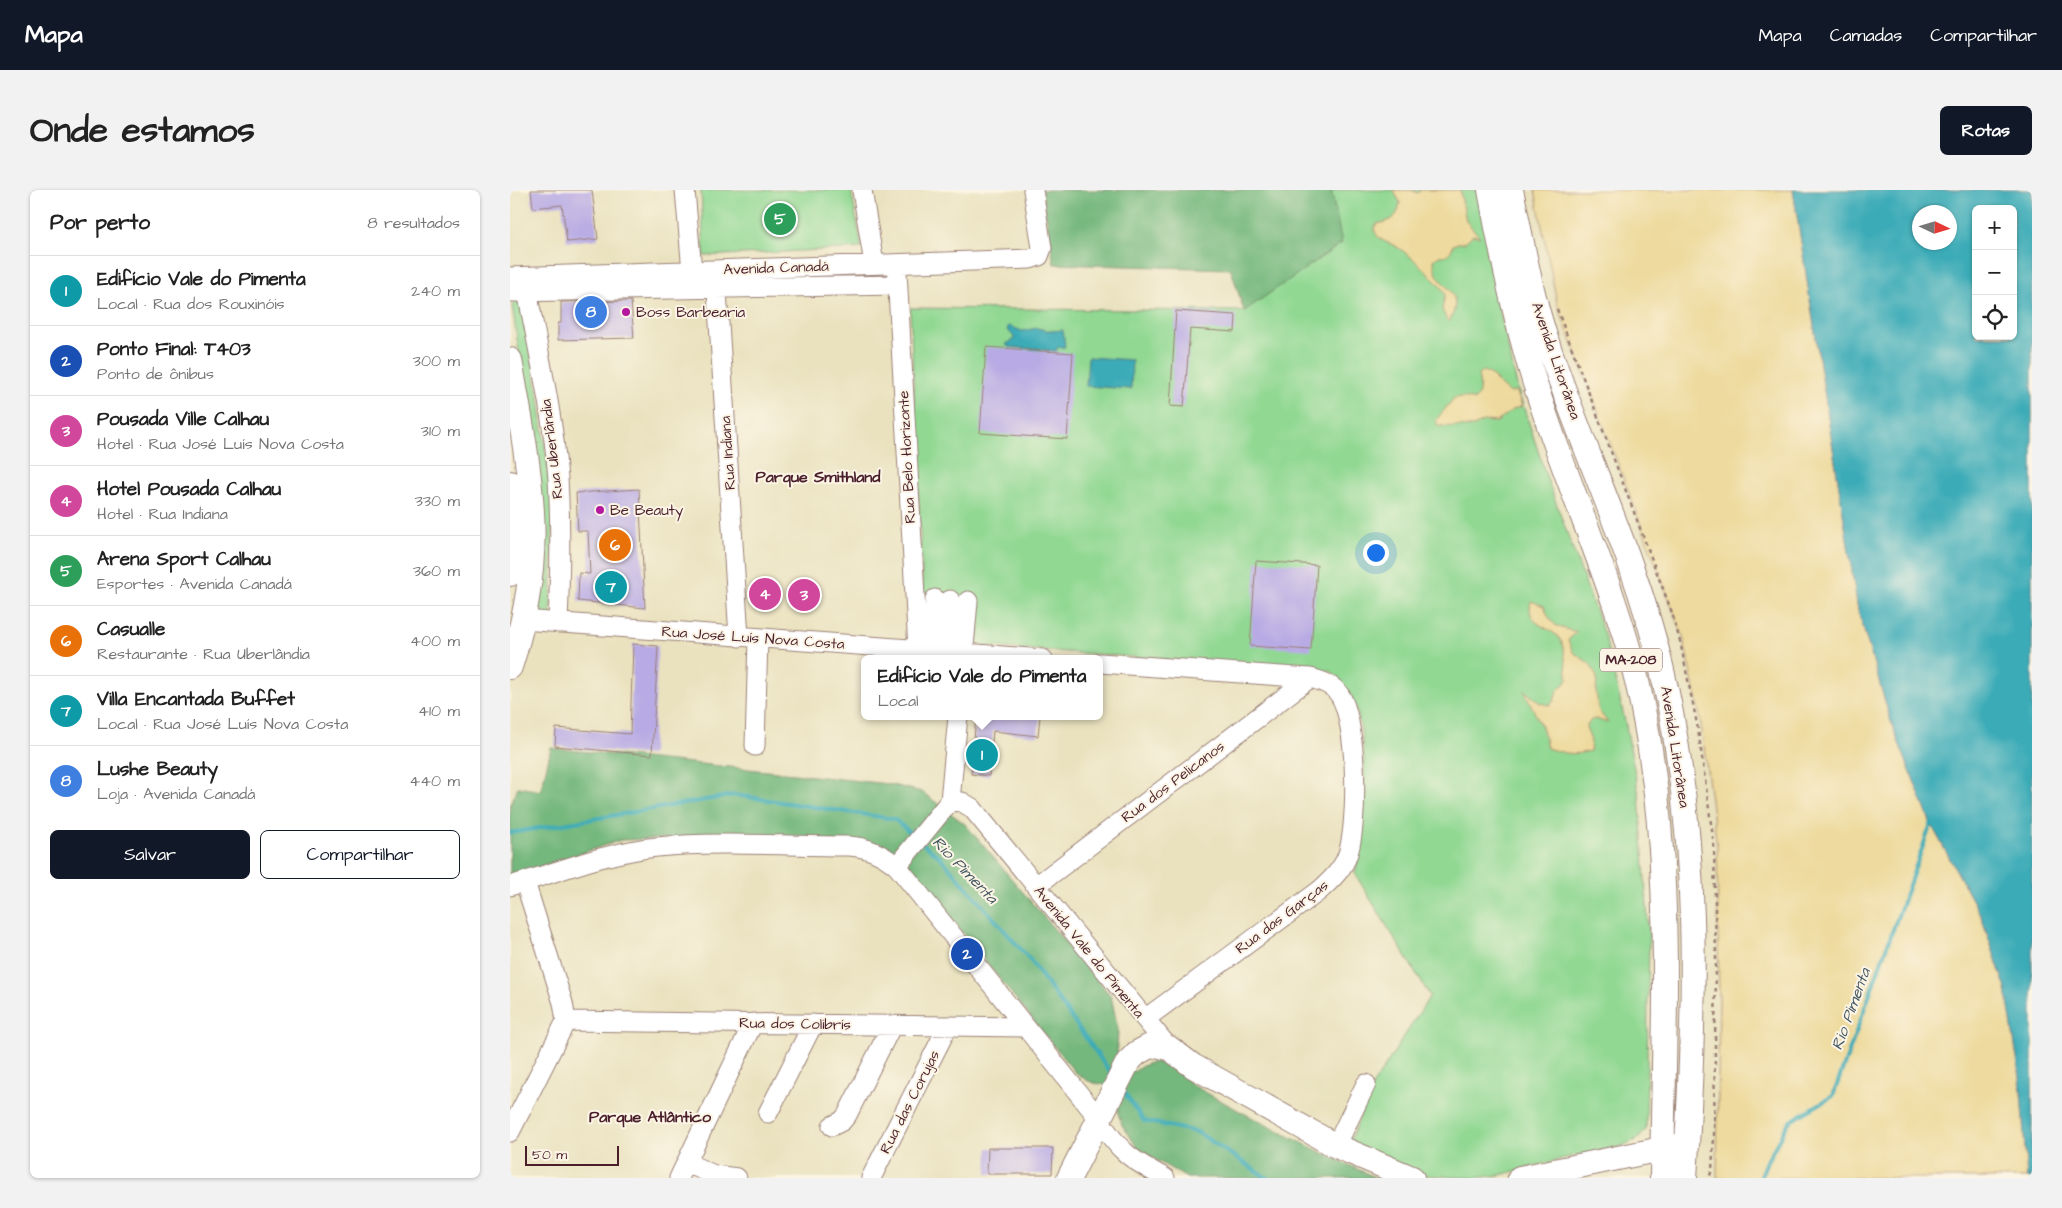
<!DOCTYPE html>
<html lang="pt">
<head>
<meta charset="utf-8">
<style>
  body { margin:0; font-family:"Architects Daughter",sans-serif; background:#f2f2f2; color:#222 }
  .controls { position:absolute; right:15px; top:15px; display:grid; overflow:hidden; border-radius:8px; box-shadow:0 1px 4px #0004 }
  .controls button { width:45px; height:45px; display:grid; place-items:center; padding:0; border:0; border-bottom:1px solid #e0e0e0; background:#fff; color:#222; font:25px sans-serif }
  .compass { position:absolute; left:1402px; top:15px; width:45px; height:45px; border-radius:50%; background:#fff; box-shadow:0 1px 4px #0004; rotate:94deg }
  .scale { position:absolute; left:15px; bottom:12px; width:94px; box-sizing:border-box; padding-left:5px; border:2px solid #4a1f2b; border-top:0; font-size:14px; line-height:18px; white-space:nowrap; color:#4a1f2b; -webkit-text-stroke:4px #fcf5e5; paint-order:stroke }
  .you { position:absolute; left:865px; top:362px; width:18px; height:18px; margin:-12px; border:4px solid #fff; border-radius:50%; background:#1a73e8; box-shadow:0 0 0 8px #1a73e833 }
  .badge { display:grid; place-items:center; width:32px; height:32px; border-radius:50%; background:#111827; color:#fff; font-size:16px; font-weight:700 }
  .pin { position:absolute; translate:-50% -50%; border:2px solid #fff; box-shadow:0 1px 5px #0006 }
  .popup { position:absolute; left:351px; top:465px; width:242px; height:65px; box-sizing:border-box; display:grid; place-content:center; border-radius:8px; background:#fff; filter:drop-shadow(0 1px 4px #0005); font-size:16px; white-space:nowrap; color:#767676 }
  .popup b { font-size:19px; color:#222 }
  .popup::after { content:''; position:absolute; left:50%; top:100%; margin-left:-10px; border:10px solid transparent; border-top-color:#fff }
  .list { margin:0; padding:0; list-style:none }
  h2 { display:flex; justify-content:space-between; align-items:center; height:65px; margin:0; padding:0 20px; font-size:21px }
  h2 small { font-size:16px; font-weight:400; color:#767676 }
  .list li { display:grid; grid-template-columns:32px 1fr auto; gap:15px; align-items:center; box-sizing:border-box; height:70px; padding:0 20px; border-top:1px solid #e0e0e0 }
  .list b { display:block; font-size:19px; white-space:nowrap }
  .list p { margin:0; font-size:16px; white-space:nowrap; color:#767676 }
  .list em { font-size:16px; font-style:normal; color:#767676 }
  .actions { display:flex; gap:10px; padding:15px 20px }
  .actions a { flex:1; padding:11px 0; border:1px solid #111827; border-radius:8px; text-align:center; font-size:18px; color:#111827 }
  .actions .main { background:#111827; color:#fff }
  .icon { flex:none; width:28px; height:28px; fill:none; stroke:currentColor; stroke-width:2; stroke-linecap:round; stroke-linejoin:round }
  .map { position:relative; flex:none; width:1522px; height:988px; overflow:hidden; border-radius:8px }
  header { display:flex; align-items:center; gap:30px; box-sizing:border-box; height:70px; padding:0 25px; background:#111827; color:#fff }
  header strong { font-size:24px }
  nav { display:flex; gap:28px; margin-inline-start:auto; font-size:18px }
  .intro { display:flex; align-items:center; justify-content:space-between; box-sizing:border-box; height:120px; padding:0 30px }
  h1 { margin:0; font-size:35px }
  .button { padding:12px 22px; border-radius:8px; background:#111827; color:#fff; font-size:18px; font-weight:700 }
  main { display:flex; gap:30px; padding:0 30px }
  aside { flex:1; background:#fff; border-radius:8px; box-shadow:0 1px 4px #0004 }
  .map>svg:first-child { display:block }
  .green { fill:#91d893; stroke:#6e7c5f }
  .forest { fill:#74b87d; stroke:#5f6c54 }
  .sand { fill:#eeda9e; stroke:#9c7c64 }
  .water { fill:#3babb7; stroke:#426571; fill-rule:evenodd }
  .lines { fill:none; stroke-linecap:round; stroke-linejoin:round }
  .stream { stroke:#3babb7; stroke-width:4 }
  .building { fill:#b8aae4 }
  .minor-casing { stroke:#9a8075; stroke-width:21 }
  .major-casing { stroke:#9a8075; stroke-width:26 }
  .path { stroke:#9a8075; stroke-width:2.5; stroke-dasharray:4 4; stroke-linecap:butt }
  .minor { stroke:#fff; stroke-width:19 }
  .major { stroke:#fff; stroke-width:24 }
  .poi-dot { fill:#b5179e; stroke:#fcf5e5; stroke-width:2 }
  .labels { text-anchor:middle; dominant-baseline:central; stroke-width:4; stroke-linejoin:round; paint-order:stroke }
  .shield { fill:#fcf5e5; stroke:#7f5f63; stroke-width:1 }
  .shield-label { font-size:14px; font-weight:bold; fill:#4a1f2b }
  .street-label { font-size:15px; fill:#4a1f2b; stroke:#fcf5e5 }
  .poi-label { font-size:15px; fill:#4a1f2b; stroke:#fcf5e5; text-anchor:start }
  .neighbourhood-label { font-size:16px; font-weight:bold; fill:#4a1f2b; stroke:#fcf5e5 }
  .water-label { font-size:16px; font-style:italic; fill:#445763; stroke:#fcf5e5 }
</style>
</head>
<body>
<header>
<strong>Mapa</strong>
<nav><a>Mapa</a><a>Camadas</a><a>Compartilhar</a></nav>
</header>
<div class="intro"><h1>Onde estamos</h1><a class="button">Rotas</a></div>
<main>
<aside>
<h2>Por perto<small>8 resultados</small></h2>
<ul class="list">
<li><span class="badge" style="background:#0f9aa8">1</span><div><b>Edifício Vale do Pimenta</b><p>Local · Rua dos Rouxinóis</p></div><em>240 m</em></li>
<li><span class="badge" style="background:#1a4fb4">2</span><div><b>Ponto Final: T403</b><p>Ponto de ônibus</p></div><em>300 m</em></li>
<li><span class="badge" style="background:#d1479c">3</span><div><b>Pousada Ville Calhau</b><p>Hotel · Rua José Luís Nova Costa</p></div><em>310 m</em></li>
<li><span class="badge" style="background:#d1479c">4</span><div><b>Hotel Pousada Calhau</b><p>Hotel · Rua Indiana</p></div><em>330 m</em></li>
<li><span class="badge" style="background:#2e9e5b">5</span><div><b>Arena Sport Calhau</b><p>Esportes · Avenida Canadá</p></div><em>360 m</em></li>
<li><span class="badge" style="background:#e8710a">6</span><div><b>Casualle</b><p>Restaurante · Rua Uberlândia</p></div><em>400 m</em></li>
<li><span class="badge" style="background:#0f9aa8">7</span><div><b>Villa Encantada Buffet</b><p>Local · Rua José Luís Nova Costa</p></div><em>410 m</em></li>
<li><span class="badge" style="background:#3f7fe0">8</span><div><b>Lushe Beauty</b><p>Loja · Avenida Canadá</p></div><em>440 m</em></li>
</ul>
<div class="actions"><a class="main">Salvar</a><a>Compartilhar</a></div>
</aside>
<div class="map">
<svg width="1522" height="988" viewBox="0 0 1522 988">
  <rect width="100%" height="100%" fill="#fcf5e5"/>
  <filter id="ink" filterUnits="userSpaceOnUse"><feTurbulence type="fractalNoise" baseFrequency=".02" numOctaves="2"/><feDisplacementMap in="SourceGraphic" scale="10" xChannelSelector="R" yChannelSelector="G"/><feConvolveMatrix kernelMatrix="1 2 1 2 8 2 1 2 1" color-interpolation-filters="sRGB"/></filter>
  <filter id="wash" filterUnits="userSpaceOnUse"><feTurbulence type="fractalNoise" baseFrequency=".0096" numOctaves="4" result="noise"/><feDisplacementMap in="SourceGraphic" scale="20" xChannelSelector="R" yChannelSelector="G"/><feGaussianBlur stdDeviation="1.12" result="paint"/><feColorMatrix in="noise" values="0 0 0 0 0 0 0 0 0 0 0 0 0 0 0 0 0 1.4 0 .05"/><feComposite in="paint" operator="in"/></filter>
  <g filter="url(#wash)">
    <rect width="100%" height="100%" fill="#eae2bf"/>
    <path class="green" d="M191 0H341L352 58 194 66Z
      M821 0H972L983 54 985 101 1008 200 1037 288 1095 447 1115 531 1129 605 1139 746 1136 939 1129 948 1112 956 1063 966 990 985 965 988 911 985 838 956 863 895 920 806 845 684C855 639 860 560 845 515 841 501 831 491 821 481L415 452 400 118 734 121 831 53Z
      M11 108 29 208 43 318 41 427 23 419 24 264 2 115Z"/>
    <path class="forest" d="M532 0H821L832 53 734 121 721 79 544 74Z
      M41 558 378 594 412 602 455 634 601 806 608 839 607 862 624 882C631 876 638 872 648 872 659 873 676 891 686 897 744 930 805 960 867 988H677L629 960 612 935 608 923V911L593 894C580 894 573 888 564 881L401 679 382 662 218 647 111 650 0 687V616L8 597 31 601Z"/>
    <path class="sand" d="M883 0H901L908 3 911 0H950L956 31 970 47 963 45 954 53H948L943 55C941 64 937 66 929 66L924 70C922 99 959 96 939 132 929 118 933 119 935 104L932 98C917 83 905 68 887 57 877 51 867 52 864 38L867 34C881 31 889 27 890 12Z
      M1025 0H1283L1348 420 1382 535 1421 634 1471 726 1496 799 1510 887 1517 988H1207L1209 809 1207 656 1190 527 1173 446 1047 113Z
      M973 181C986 185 989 198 1001 203L1006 200 1012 216 1002 220 987 232 973 231 963 237 928 236 926 230 944 208 952 207 965 210C971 202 970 195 968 185Z
      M1021 411 1034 416C1042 437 1046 437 1067 442L1058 450 1063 462 1080 474 1087 487 1086 502 1089 521 1098 533 1086 529 1081 530 1076 537 1081 551 1080 561C1064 566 1052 563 1037 558L1033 540 1014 500 1030 513 1039 515 1044 511 1047 501 1058 490C1056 480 1055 459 1051 451 1041 434 1015 438 1021 411Z"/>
    <path class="water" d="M1283 0H1522V988H1517L1510 887 1496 799 1471 726 1421 634 1382 535 1348 420ZM1466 19H1503V146H1466ZM1440 22V52H1410V22Z
      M499 136 512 141 527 138 541 141 553 140 555 157H548L546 161 498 157 496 154 502 151 504 147 497 139Z
      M578 167 622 170 621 199 576 196Z"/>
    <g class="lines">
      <path class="stream" d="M0 643 225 605 384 629 404 646
        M413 654 431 668 521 771 603 886
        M612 900 634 931 687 942 757 988
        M1250 988 1258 969 1279 932 1323 906 1421 634"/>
    </g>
    <g id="blocks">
      <path class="building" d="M21 0H82L88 49 57 52 52 15 23 18Z
        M121 111 124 148 48 150V133H51V112Z
        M666 121 726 125 725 142 680 139 674 217 660 216Z
        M476 157 563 163 557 249 470 243Z
        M129 299 135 418 68 411 69 383 80 384 78 341H68L66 303Z
        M746 371 807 375 801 460 740 456Z
        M123 454 148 456 142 565 45 556 46 538 120 544Z
        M466 526H530L528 546 483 541 479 586 461 584Z
        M478 958H543L542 984H477Z"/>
    </g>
  </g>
  <g filter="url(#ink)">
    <use href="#blocks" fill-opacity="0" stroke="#9a8075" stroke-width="1"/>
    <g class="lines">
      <g class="minor-casing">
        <path id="minor" d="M175 0 183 93
          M352 0 364 74
          M387 82 408 460
          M206 86 229 447
          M0 87 520 69 529 66 532 58 523 0
          M15 90C27 156 43 222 48 289 51 337 50 385 48 433
          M0 102 388 95
          M13 430 533 469
          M422 461 425 409
          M438 462 440 410
          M453 469 458 411
          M590 473 800 488C811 491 822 494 829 504 848 530 849 641 836 669 830 682 819 692 809 701L635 829
          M245 556 248 448
          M440 611 452 612 462 618 659 858
          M440 611 448 526
          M387 676 440 611
          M0 696C48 682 97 662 147 657 210 651 276 656 338 656 358 657 372 664 387 676L589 929C609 962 622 970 655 988
          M526 696 800 488
          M56 831 515 837
          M258 923 303 834
          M322 936 332 931 337 925 382 835
          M0 942 56 831 53 813 15 692
          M826 956 856 894
          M177 973 204 985 227 988
          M169 988 243 833
          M361 988 438 836"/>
      </g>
      <g class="major-casing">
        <path id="major" d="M980 0C994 77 1010 153 1036 227 1066 315 1105 400 1127 491 1165 655 1154 822 1152 988
          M1001 0C1012 50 1020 101 1036 149 1072 259 1124 363 1151 476 1191 643 1186 818 1175 988
          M0 170C9 221 19 271 22 322 25 373 16 428 0 477
          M0 293 2 336 0 384
          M559 988 618 872 627 863 638 857 646 855 659 858 683 876 826 956 902 988
          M1010 988 1166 956"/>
      </g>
      <path class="path" d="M1047 119 1161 420 1170 451 1188 539 1204 655 1206 769 1204 946 1202 980 1199 988"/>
      <use href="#minor" class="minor"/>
      <use href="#major" class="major"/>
    </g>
  </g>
  <g class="poi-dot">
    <circle cx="116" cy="122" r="5"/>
    <circle cx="90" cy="320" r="5"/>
  </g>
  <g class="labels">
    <rect class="shield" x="1090" y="458.5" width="62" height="23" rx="4"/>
    <g class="shield-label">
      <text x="1121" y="470">MA-208</text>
    </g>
    <g class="street-label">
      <text transform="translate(266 78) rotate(-2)">Avenida Canadá</text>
      <text transform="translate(1046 171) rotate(71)">Avenida Litorânea</text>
      <text transform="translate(42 259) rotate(-97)">Rua Uberlândia</text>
      <text transform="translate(218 263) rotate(-94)">Rua Indiana</text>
      <text transform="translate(397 267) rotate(-93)">Rua Belo Horizonte</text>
      <text transform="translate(243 448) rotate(4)">Rua José Luís Nova Costa</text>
      <text transform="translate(1165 557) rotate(81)">Avenida Litorânea</text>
      <text transform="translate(663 592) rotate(-37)">Rua dos Pelicanos</text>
      <text transform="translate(772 727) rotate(-37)">Rua das Garças</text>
      <text transform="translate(579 762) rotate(51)">Avenida Vale do Pimenta</text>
      <text transform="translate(285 834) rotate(1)">Rua dos Colibrís</text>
      <text transform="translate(400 912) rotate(-63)">Rua das Corujas</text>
    </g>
    <g class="poi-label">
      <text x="126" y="122">Boss Barbearia</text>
      <text x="100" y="320">Be Beauty</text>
    </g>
    <g class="neighbourhood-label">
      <text x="308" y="287">Parque Smithland</text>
      <text x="140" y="927">Parque Atlântico</text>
    </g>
    <g class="water-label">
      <text transform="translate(455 680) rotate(46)">Rio Pimenta</text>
      <text transform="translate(1341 819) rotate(-70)">Rio Pimenta</text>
    </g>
  </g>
</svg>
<div class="controls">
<button>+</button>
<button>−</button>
<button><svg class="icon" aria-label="locate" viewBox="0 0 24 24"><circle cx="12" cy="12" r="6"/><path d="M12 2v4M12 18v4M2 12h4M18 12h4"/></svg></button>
</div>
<svg class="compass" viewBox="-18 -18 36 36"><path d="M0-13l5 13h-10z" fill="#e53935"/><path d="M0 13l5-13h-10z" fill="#767676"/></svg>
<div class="scale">50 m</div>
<div class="you"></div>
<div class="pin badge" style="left:472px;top:565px;background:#0f9aa8">1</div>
<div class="popup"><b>Edifício Vale do Pimenta</b>Local</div>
<div class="pin badge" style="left:457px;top:764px;background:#1a4fb4">2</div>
<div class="pin badge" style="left:294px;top:405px;background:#d1479c">3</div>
<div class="pin badge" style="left:255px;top:404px;background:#d1479c">4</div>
<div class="pin badge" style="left:270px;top:29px;background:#2e9e5b">5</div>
<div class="pin badge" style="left:105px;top:355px;background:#e8710a">6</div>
<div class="pin badge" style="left:101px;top:397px;background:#0f9aa8">7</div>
<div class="pin badge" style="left:81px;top:122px;background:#3f7fe0">8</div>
</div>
</main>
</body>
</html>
